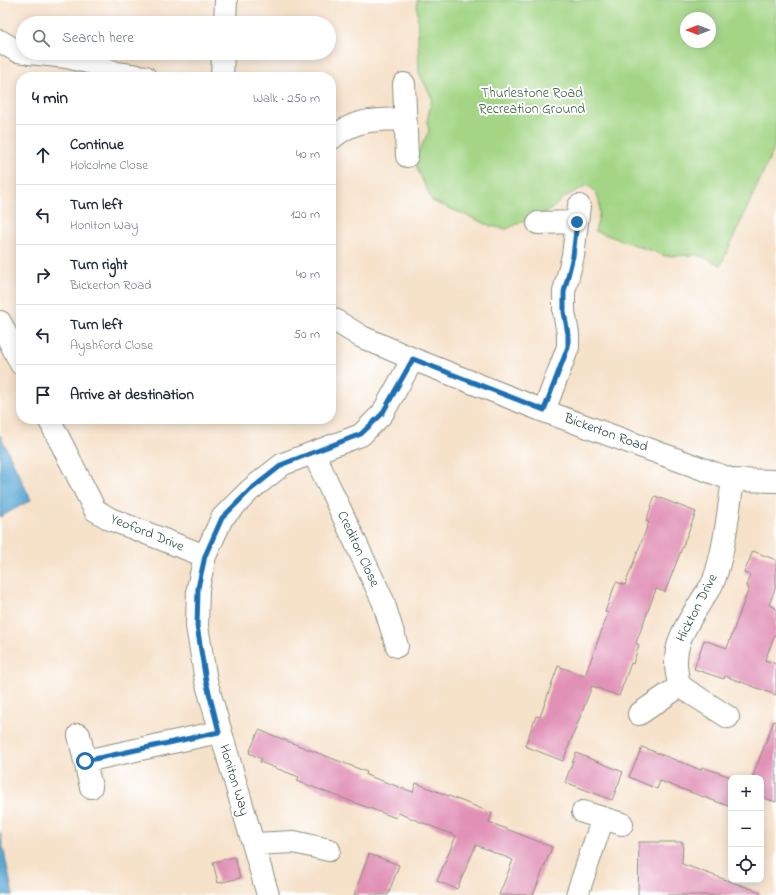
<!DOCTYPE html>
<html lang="en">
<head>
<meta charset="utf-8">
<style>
  body { margin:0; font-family:"Indie Flower",sans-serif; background:#f6f6f7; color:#1f2937 }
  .controls { position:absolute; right:12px; bottom:12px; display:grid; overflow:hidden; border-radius:8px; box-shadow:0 2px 10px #0003 }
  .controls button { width:36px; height:36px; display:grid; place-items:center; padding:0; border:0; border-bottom:1px solid #e0e1e3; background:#fff; color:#1f2937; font:20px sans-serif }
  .compass { position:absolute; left:680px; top:12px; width:36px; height:36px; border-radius:50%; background:#fff; box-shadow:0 2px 10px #0003; rotate:270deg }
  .stop { position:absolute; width:12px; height:12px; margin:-9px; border:3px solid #1f6fb2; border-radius:50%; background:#fff }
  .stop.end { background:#1f6fb2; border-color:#fff; box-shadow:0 1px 4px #0008 }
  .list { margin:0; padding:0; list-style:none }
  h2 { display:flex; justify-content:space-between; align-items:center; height:52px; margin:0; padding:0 16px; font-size:17px }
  h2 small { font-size:13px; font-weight:400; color:#747a83 }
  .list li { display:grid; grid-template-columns:26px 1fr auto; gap:12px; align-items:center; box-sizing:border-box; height:60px; padding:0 16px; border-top:1px solid #e0e1e3 }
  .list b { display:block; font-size:15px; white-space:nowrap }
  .list p { margin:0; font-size:13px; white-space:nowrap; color:#747a83 }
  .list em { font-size:13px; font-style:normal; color:#747a83 }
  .icon { flex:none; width:22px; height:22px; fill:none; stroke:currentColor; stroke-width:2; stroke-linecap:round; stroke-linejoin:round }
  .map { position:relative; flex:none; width:776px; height:895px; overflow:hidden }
  .search { position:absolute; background:#fff; box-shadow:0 2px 10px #0003; left:16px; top:16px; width:320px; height:44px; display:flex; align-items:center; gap:10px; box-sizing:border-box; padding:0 14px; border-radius:22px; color:#747a83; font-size:15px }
  .panel { position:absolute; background:#fff; box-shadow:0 2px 10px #0003; left:16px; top:72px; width:320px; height:352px; border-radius:16px }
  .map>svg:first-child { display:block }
  .green { fill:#a3d585; stroke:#61895c; fill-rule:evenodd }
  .water { fill:#5ba9d5; stroke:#3d7384 }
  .building { fill:#e190b6 }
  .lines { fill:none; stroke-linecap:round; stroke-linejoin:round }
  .minor-casing { stroke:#8a8f7e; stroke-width:24 }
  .minor { stroke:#fff; stroke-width:22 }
  .route { stroke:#1f6fb2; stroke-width:5 }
  .labels { text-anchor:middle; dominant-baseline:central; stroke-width:4; stroke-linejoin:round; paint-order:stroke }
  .park-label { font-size:14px; fill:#406348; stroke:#fff }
  .street-label { font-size:14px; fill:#1f3d34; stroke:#fff }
</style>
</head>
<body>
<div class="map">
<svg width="776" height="895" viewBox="0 0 776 895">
  <rect width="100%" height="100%" fill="#fff"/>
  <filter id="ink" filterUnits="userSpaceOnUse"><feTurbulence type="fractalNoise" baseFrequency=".025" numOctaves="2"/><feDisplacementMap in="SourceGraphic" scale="8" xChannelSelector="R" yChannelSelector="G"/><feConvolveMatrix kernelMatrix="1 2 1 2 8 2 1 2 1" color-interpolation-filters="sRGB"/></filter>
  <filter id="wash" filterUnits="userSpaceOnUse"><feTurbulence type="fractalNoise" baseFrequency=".012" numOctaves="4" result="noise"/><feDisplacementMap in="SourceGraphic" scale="16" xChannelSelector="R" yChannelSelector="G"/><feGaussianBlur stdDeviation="0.9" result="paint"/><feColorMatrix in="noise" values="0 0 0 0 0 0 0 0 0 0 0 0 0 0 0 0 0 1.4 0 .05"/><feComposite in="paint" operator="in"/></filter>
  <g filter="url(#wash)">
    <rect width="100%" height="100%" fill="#f6e1c9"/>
    <path class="green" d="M417 0H776V132L773 151 721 265 698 255 666 256 595 231C600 214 605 196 587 185L563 198 552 209 506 229 491 226 432 201 414 161 429 131 427 121 432 98 419 73ZM686 18H710V42H686Z"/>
    <path class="water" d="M0 435 31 500 0 517Z
      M0 832 13 895H0Z"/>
    <g id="blocks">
      <path class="building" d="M655 496 696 512 665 592 656 589 636 643 639 645 633 664 631 663 619 696 592 686 563 761 525 746 536 716 540 717 558 666 585 676 608 613 605 612 616 582 625 585 649 522 646 521Z
        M753 551 776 560V586L769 605 776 608V632L765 660 776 664V695L725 676 724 679 694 669 704 640 727 648 749 588 746 586 750 575 744 573Z
        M774 721H776V802L761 797V778H752Z
        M259 730 367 772 366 775 413 792 416 783 492 813 489 822 552 847 533 895H499L513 860 476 845 457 889 437 881 456 836 398 813 396 818 318 789 297 781 299 777 260 762 262 759 249 753Z
        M642 747 701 770 702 767 731 777V807L660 781 657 789 629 777Z
        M576 753 623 772 612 800 565 782Z
        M639 842H683L682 864 760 892V895H638Z
        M369 854 399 865 388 895H354Z
        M235 857 240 878 218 883 213 862Z"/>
    </g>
  </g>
  <g filter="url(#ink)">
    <use href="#blocks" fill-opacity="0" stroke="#8a8f7e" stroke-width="1"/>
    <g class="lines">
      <g class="minor-casing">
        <path id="minor" d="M225 23 226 0
          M0 41 17 51 23 52
          M29 53 67 57 92 63 116 73 145 77
          M222 77 223 53
          M404 84 407 156
          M331 139C355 118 376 120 405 119
          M538 223 577 222
          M331 318 362 337 413 359 544 411 733 480 776 481
          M0 322 21 364
          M544 411 568 347V334L564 312V292L573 256 579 206
          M49 419 95 510 110 519 205 556
          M314 454 383 601 397 646
          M680 686 728 717
          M639 714 680 686C668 649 684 629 703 598 707 592 712 586 714 580 725 548 728 513 733 480
          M79 735 91 787
          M85 761 219 732
          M583 812 622 824
          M254 844 294 842 329 850
          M268 895 206 681 197 626 198 588 205 556 222 518 250 490 283 464 361 435 382 414 413 359
          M577 895 603 818"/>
      </g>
      <use href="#minor" class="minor"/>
    </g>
  </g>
  <g class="lines" filter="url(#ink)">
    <path class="route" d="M85 761 219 732 206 681 197 626 198 588 205 556 222 518 250 490 283 464 361 434 382 414 413 359 544 410 568 347V334L564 312V292L573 256 577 222"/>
  </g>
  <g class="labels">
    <g class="park-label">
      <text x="532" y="93">Thurlestone Road<tspan x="532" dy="16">Recreation Ground</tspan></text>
    </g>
    <g class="street-label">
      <text transform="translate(606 433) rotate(20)">Bickerton Road</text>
      <text transform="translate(147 533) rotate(22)">Yeoford Drive</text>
      <text transform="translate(358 549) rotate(65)">Crediton Close</text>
      <text transform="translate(697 608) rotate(-63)">Hickton Drive</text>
      <text transform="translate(234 780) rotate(73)">Honiton Way</text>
    </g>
  </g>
</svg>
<div class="controls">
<button>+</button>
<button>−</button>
<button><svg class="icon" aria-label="locate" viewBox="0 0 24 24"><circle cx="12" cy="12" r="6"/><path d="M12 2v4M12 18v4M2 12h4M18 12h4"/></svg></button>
</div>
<svg class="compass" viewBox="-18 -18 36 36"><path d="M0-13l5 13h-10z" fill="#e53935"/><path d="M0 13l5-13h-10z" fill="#747a83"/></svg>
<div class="stop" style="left:85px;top:761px"></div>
<div class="stop end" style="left:577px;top:222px"></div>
<div class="search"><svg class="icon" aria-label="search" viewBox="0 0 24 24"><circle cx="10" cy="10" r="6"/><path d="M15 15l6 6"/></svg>Search here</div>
<section class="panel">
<h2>4 min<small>Walk · 250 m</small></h2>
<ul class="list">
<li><svg class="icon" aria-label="ahead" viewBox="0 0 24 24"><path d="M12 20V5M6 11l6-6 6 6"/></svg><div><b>Continue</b><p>Holcolme Close</p></div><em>40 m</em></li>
<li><svg class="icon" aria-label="left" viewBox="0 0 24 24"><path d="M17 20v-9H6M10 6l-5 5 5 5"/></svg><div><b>Turn left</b><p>Honiton Way</p></div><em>120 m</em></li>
<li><svg class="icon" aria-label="right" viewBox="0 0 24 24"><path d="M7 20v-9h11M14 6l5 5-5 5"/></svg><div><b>Turn right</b><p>Bickerton Road</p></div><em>40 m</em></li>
<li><svg class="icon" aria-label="left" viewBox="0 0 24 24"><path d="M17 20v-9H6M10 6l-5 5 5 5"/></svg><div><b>Turn left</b><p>Ayshford Close</p></div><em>50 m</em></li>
<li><svg class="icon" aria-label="arrive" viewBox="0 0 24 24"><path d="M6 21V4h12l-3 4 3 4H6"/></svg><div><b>Arrive at destination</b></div></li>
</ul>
</section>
</div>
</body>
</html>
